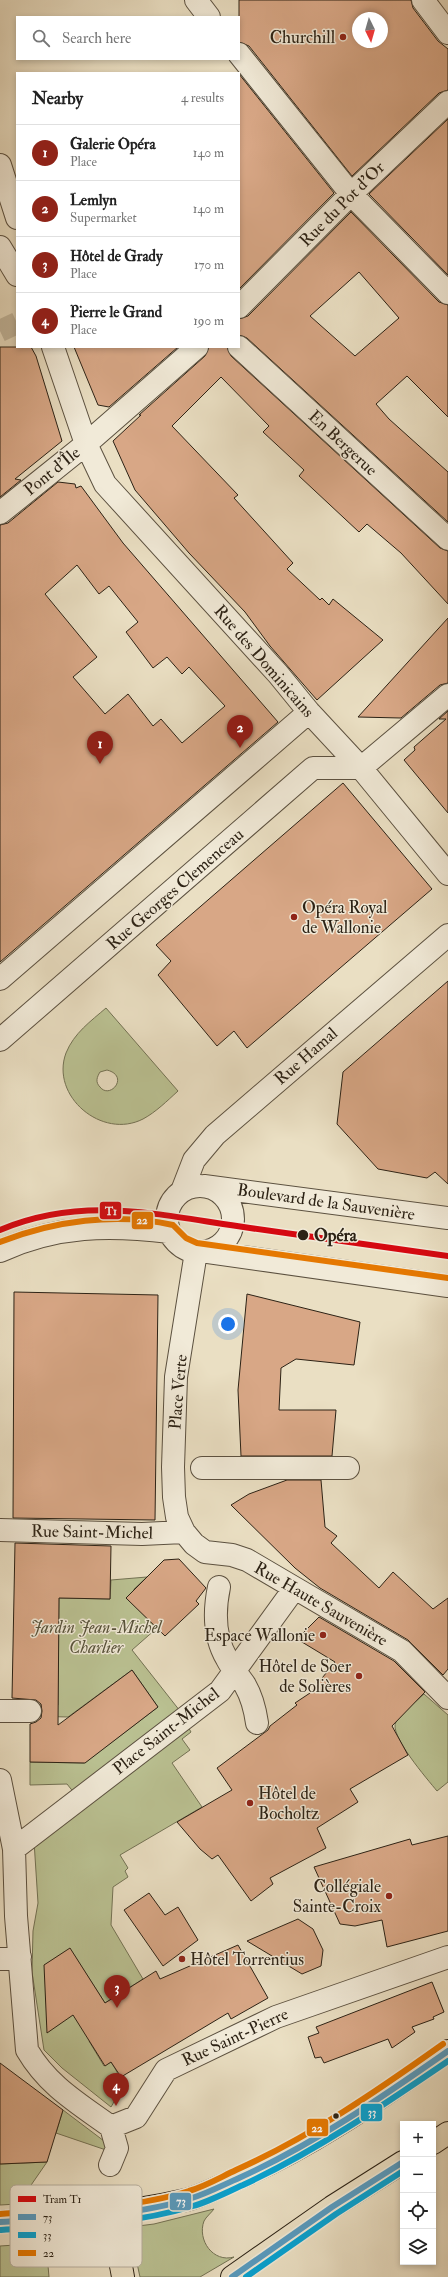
<!DOCTYPE html>
<html lang="en">
<head>
<meta charset="utf-8">
<style>
  body { margin:0; font-family:"IM FELL Double Pica",serif; background:#f6f6f6; color:#222 }
  .controls { position:absolute; right:12px; bottom:12px; display:grid; overflow:hidden; border-radius:0px; box-shadow:0 2px 6px #0003 }
  .controls button { width:36px; height:36px; display:grid; place-items:center; padding:0; border:0; border-bottom:1px solid #e0e0e0; background:#fff; color:#222; font:20px sans-serif }
  .compass { position:absolute; left:352px; top:12px; width:36px; height:36px; border-radius:50%; background:#fff; box-shadow:0 2px 6px #0003; rotate:175deg }
  .you { position:absolute; left:228px; top:1324px; width:14px; height:14px; margin:-10px; border:3px solid #fff; border-radius:50%; background:#1a73e8; box-shadow:0 0 0 6px #1a73e833 }
  .badge { display:grid; place-items:center; width:26px; height:26px; border-radius:50%; background:#8f2418; color:#fff; font-size:13px; font-weight:700 }
  .pin { position:absolute; translate:-50% -33px; filter:drop-shadow(0 1px 2px #0008) }
  .pin::after { content:''; position:absolute; top:21px; width:14px; height:12px; background:inherit; clip-path:polygon(0 0,100% 0,50% 100%) }
  .list { margin:0; padding:0; list-style:none }
  h2 { display:flex; justify-content:space-between; align-items:center; height:52px; margin:0; padding:0 16px; font-size:17px }
  h2 small { font-size:13px; font-weight:400; color:#767676 }
  .list li { display:grid; grid-template-columns:26px 1fr auto; gap:12px; align-items:center; box-sizing:border-box; height:56px; padding:0 16px; border-top:1px solid #e0e0e0 }
  .list b { display:block; font-size:15px; white-space:nowrap }
  .list p { margin:0; font-size:13px; white-space:nowrap; color:#767676 }
  .list em { font-size:13px; font-style:normal; color:#767676 }
  .icon { flex:none; width:22px; height:22px; fill:none; stroke:currentColor; stroke-width:2; stroke-linecap:round; stroke-linejoin:round }
  .map { position:relative; flex:none; width:448px; height:2277px; overflow:hidden }
  .search { position:absolute; background:#fff; box-shadow:0 2px 6px #0003; left:16px; top:16px; width:224px; height:44px; display:flex; align-items:center; gap:10px; box-sizing:border-box; padding:0 14px; border-radius:0px; color:#767676; font-size:15px }
  .panel { position:absolute; background:#fff; box-shadow:0 2px 6px #0003; left:16px; top:72px; width:224px; height:276px; border-radius:0px }
  .map>svg:first-child { display:block }
  .green { fill:#bac192; stroke:#737254; fill-rule:evenodd }
  .building { fill:#d8a786; stroke:#2c2215; fill-rule:evenodd }
  .lines { fill:none; stroke-linecap:round; stroke-linejoin:round }
  .minor-tunnel { stroke:#c4b9a0; stroke-width:22; stroke-dasharray:22 11; stroke-linecap:butt }
  .minor-casing { stroke:#5c5140; stroke-width:24 }
  .major-casing { stroke:#2c2215; stroke-width:24 }
  .minor { stroke:#f1ead8; stroke-width:22 }
  .major { stroke:#eadfc3; stroke-width:22 }
  .bus-1-casing { stroke:#f1ead8; stroke-width:9 }
  .bus-2-casing { stroke:#f1ead8; stroke-width:9 }
  .bus-3-casing { stroke:#f1ead8; stroke-width:9 }
  .bus-1 { stroke:#589bbf; stroke-width:6 }
  .bus-2 { stroke:#07a2d1; stroke-width:6 }
  .bus-3 { stroke:#e57801; stroke-width:6 }
  .tram-1-casing { stroke:#f1ead8; stroke-width:9 }
  .tram-1 { stroke:#d50911; stroke-width:6 }
  .poi-dot { fill:#8f2418; stroke:#f1ead8; stroke-width:1.5 }
  .stop-dot { fill:#2c2215; stroke:#f1ead8; stroke-width:1.5 }
  .labels { text-anchor:middle; dominant-baseline:central; stroke-width:3; stroke-linejoin:round; paint-order:stroke }
  .poi-label { font-size:17px; fill:#2c2215; stroke:#f1ead8; text-anchor:end }
  .street-label { font-size:17px; fill:#2c2215; stroke:#f1ead8 }
  .stop-label { font-size:17px; font-weight:bold; fill:#2c2215; stroke:#f1ead8; text-anchor:start }
  .park-label { font-size:17px; font-style:italic; fill:#57523a; stroke:#f1ead8 }
  .key { fill:#f1ead8; stroke:#b6ae9e; stroke-width:1 }
  .key-label { font-size:11px; fill:#2c2215 }
  .line-badge { stroke:#f1ead8; stroke-width:1.5 }
  .badge-label { font-size:11px; text-anchor:middle; font-weight:bold; fill:#fff }
</style>
</head>
<body>
<div class="map">
<svg width="448" height="2277" viewBox="0 0 448 2277">
  <rect width="100%" height="100%" fill="#eadfc3"/>
  <filter id="stains"><feTurbulence type="fractalNoise" baseFrequency=".005" numOctaves="4"/><feColorMatrix values="0 0 0 0 .2 0 0 0 0 .09 0 0 0 0 .02 0 0 0 .5 -.17"/></filter>
  <radialGradient id="worn" r=".72"><stop offset=".6" stop-color="#630" stop-opacity="0"/><stop offset="1" stop-color="#630" stop-opacity=".3"/></radialGradient>
  <path class="green" d="M106 1008 178 1091C167 1101 156 1112 143 1119 102 1140 50 1096 66 1053 74 1033 91 1021 106 1008ZM107 1070C130 1076 110 1100 100 1087 95 1082 97 1077 100 1072Z
    M147 1577 134 1589V1605L157 1628 132 1650 180 1711 75 1794 67 1784 30 1785V1762L84 1763 158 1707 132 1670 68 1717 30 1716V1705H58L59 1598 110 1599 111 1580Z
    M424 1694 448 1715V1782L437 1791C428 1780 388 1734 396 1722 403 1712 415 1702 424 1694Z
    M187 1725 191 1732 182 1739 190 1750 172 1763 202 1807 120 1855 128 1868 125 1871 128 1877 113 1887 111 1925 143 1979 105 2003 70 1949 45 1965 91 2039 89 2041 104 2066 111 2062C124 2082 123 2087 111 2107L62 2068 44 2050 32 1972 33 1931 38 1903 34 1841Z
    M63 2110 108 2144 106 2150 56 2133Z
    M47 2162 18 2204 0 2205V2164Z
    M214 2209C211 2213 206 2217 204 2221 197 2240 213 2263 234 2257L200 2277H140L133 2245 122 2228 154 2224Z
    M46 2243 49 2277H0V2246Z"/>
  <path class="building" d="M239 0H411L413 8 438 41 448 49V90L439 93 352 176 249 46 239 42ZM358 18H382V42H358Z
    M239 74 334 193 239 289Z
    M448 119V275L369 194Z
    M351 212 439 302 448 305V417L407 376 376 404 389 419 448 472V522L247 338 239 335V319L248 316ZM359 272 399 318 355 356 310 316Z
    M0 347H31L36 356 62 441 15 479 21 480 0 497Z
    M74 347H178L109 407 98 405Z
    M209 347H227L231 356 440 548 448 551V604L401 553 367 524 359 532 299 476 304 470 263 432 269 426 221 377 172 426 238 495 234 498 293 563 287 569 320 600 322 598 329 605 333 599 383 640 317 700 270 646 245 612 189 553 135 490 113 441 141 415H139L205 356Z
    M58 482 75 484 76 488 81 486 123 543 278 722 0 962V525L8 523ZM77 565 99 594 109 586 138 622 126 632 153 668 167 657 182 674 189 667 225 706 182 743 161 719 153 726 128 694 105 714 73 677 97 657 45 594Z
    M448 618V683L440 685 401 718 358 717Z
    M448 711V813L404 760 415 750 414 747 446 719H439Z
    M343 783 432 889 247 1048 234 1031 217 1046 158 975 171 961 156 945Z
    M448 981V1184L435 1172 427 1178 378 1169 337 1124 343 1072Z
    M14 1292 158 1295 155 1520 13 1518Z
    M247 1294 360 1322 354 1365 296 1359 281 1368 279 1410H336L332 1456H241L238 1390Z
    M287 1480H321L325 1527 337 1536 331 1543 379 1588 393 1572 433 1609 448 1598V1669L443 1675 408 1640 320 1588 295 1568 231 1505 249 1494Z
    M15 1543 111 1546 110 1599 59 1598 58 1725 132 1670 158 1707 85 1763 30 1762V1724L36 1722 41 1718 42 1711 41 1704 36 1700 12 1698Z
    M179 1559 206 1588 196 1601 199 1604 165 1636 126 1598 164 1560Z
    M319 1617 394 1661 425 1692 392 1726 408 1755 350 1789 358 1802 317 1828 326 1848 270 1878 273 1884 251 1901 218 1855 212 1859 200 1849 177 1822 232 1790 217 1768 268 1730 270 1726 297 1705 295 1703 310 1693 335 1662 297 1639Z
    M448 1836V1931L387 1947 382 1920 355 1926 340 1924 314 1867 410 1839 412 1845Z
    M149 1893 165 1915 178 1907 198 1940 163 1966 124 1910Z
    M298 1919 313 1929 323 1950 321 1966 302 1974 247 1941Z
    M238 1945 268 1998 231 2019 228 2013 121 2077 111 2062 105 2066 73 2015 47 2033 44 1965 70 1948 105 2003 156 1971 160 1979Z
    M432 1982 444 2012 433 2017 434 2019 412 2027 415 2032 392 2048 388 2039 324 2063 321 2057 315 2058 308 2037 319 2033 316 2027Z
    M0 2063 63 2110 47 2162 0 2164Z"/>
  <g class="lines">
    <path class="minor-tunnel" d="M0 331 17 323"/>
    <g class="minor-casing">
      <path id="minor" d="M196 0 209 17
        M423 0 448 33
        M239 54 351 194 448 293
        M0 165 17 218
        M0 247 17 275
        M239 307 351 194 448 102
        M53 347 86 444 105 484 278 674 309 712 361 768 448 874
        M239 347 448 539
        M0 513 86 444 197 347
        M361 768 448 695
        M0 979 309 712
        M0 1040 313 768H361
        M204 1186 448 1218
        M167 1219a33 33 0 1 1 66 0a33 33 0 1 1-66 0Z
        M182 1191 194 1160 215 1135 448 935
        M0 1251C57 1225 109 1225 170 1232
        M196 1252 176 1377 173 1467 174 1497 177 1517 184 1532 194 1544 205 1552 232 1555 247 1560 402 1651 448 1698
        M208 1252 448 1286
        M202 1468H348
        M0 1530 142 1534 184 1532
        M219 1587C214 1611 214 1637 227 1659 232 1669 239 1676 245 1685 252 1697 255 1709 257 1723
        M0 1711H30
        M0 1780 14 1849 16 1916 27 2050C48 2086 78 2103 111 2127L136 2117 166 2070 276 2017 448 1957
        M14 1849 220 1691 294 1589
        M0 1959 20 1957
        M110 2165 117 2148 111 2127"/>
    </g>
    <g class="major-casing">
      <path id="major" d="M433 2143 448 2133
        M77 2216C105 2236 118 2240 123 2277
        M0 2222C62 2218 125 2214 186 2200 202 2196 218 2187 234 2180 310 2148 380 2098 448 2051
        M232 2277 332 2207 403 2162"/>
    </g>
    <use href="#minor" class="minor"/>
    <use href="#major" class="major"/>
    <g class="bus-1-casing">
      <path id="bus-1" d="M0 2222C60 2218 134 2217 192 2198 208 2193 223 2185 239 2178 314 2144 381 2098 448 2051
        M232 2277 332 2207 403 2162"/>
    </g>
    <g class="bus-2-casing">
      <path id="bus-2" d="M1 2230C64 2226 132 2225 193 2206 210 2201 227 2192 243 2185 316 2151 382 2106 448 2061
        M246 2277 336 2214 403 2171"/>
    </g>
    <g class="bus-3-casing">
      <path id="bus-3" d="M0 1242C53 1221 116 1212 173 1225L186 1238 197 1243 448 1278
        M0 2214C59 2210 133 2209 189 2191 206 2186 221 2177 236 2170 310 2137 377 2091 443 2044"/>
    </g>
    <use href="#bus-1" class="bus-1"/>
    <use href="#bus-2" class="bus-2"/>
    <use href="#bus-3" class="bus-3"/>
    <g class="tram-1-casing">
      <path id="tram-1" d="M0 1230C85 1194 162 1216 250 1228 316 1237 382 1247 448 1256"/>
    </g>
    <use href="#tram-1" class="tram-1"/>
  </g>
  <g class="poi-dot">
    <circle cx="343" cy="37" r="4"/>
    <circle cx="294" cy="917" r="4"/>
    <circle cx="323" cy="1635" r="4"/>
    <circle cx="359" cy="1676" r="4"/>
    <circle cx="250" cy="1803" r="4"/>
    <circle cx="389" cy="1896" r="4"/>
    <circle cx="182" cy="1959" r="4"/>
  </g>
  <g class="stop-dot">
    <circle cx="303" cy="1235" r="6"/>
    <circle cx="336" cy="2116" r="3.5"/>
  </g>
  <g class="labels">
    <g class="poi-label">
      <text x="335" y="37">Churchill</text>
      <text x="302" y="907" text-anchor="start">Opéra Royal<tspan x="302" dy="20">de Wallonie</tspan></text>
      <text x="315" y="1635">Espace Wallonie</text>
      <text x="351" y="1666">Hôtel de Soer<tspan x="351" dy="20">de Solières</tspan></text>
      <text x="258" y="1793" text-anchor="start">Hôtel de<tspan x="258" dy="20">Bocholtz</tspan></text>
      <text x="381" y="1886">Collégiale<tspan x="381" dy="20">Sainte-Croix</tspan></text>
      <text x="190" y="1959" text-anchor="start">Hôtel Torrentius</text>
    </g>
    <g class="street-label">
      <text transform="translate(342 204) rotate(-45)">Rue du Pot d'Or</text>
      <text transform="translate(343 443) rotate(43)">En Bergerue</text>
      <text transform="translate(52 471) rotate(-39)">Pont d'Île</text>
      <text transform="translate(264 661) rotate(49)">Rue des Dominicains</text>
      <text transform="translate(175 889) rotate(-41)">Rue Georges Clemenceau</text>
      <text transform="translate(306 1056) rotate(-41)">Rue Hamal</text>
      <text transform="translate(326 1202) rotate(8)">Boulevard de la Sauvenière</text>
      <text transform="translate(178 1392) rotate(-85)">Place Verte</text>
      <text transform="translate(92 1532) rotate(1)">Rue Saint-Michel</text>
      <text transform="translate(321 1604) rotate(30)">Rue Haute Sauvenière</text>
      <text transform="translate(166 1731) rotate(-38)">Place Saint-Michel</text>
      <text transform="translate(235 2037) rotate(-25)">Rue Saint-Pierre</text>
    </g>
    <g class="stop-label">
      <text x="314" y="1235">Opéra</text>
    </g>
    <g class="park-label">
      <text x="96" y="1627">Jardin Jean-Michel<tspan x="96" dy="20">Charlier</tspan></text>
    </g>
  </g>
  <rect x="10" y="2185" width="132" height="82" rx="6" class="key"/>
  <rect x="18" y="2196" width="18" height="6" fill="#d50911"/>
  <rect x="18" y="2214" width="18" height="6" fill="#589bbf"/>
  <rect x="18" y="2232" width="18" height="6" fill="#07a2d1"/>
  <rect x="18" y="2250" width="18" height="6" fill="#e57801"/>
  <g class="key-label">
    <text x="43" y="2203">Tram T1</text>
    <text x="43" y="2221">73</text>
    <text x="43" y="2239">33</text>
    <text x="43" y="2257">22</text>
  </g>
  <g class="line-badge">
    <rect x="99" y="1201" width="23" height="19" rx="4" fill="#d50911"/>
    <rect x="131" y="1211" width="23" height="19" rx="4" fill="#e57801"/>
    <rect x="360" y="2103" width="23" height="19" rx="4" fill="#07a2d1"/>
    <rect x="306" y="2118" width="23" height="19" rx="4" fill="#e57801"/>
    <rect x="169" y="2192" width="23" height="19" rx="4" fill="#589bbf"/>
  </g>
  <g class="badge-label">
    <text x="111" y="1215">T1</text>
    <text x="142" y="1224">22</text>
    <text x="372" y="2116">33</text>
    <text x="317" y="2132">22</text>
    <text x="181" y="2205">73</text>
  </g>
  <rect width="100%" height="100%" filter="url(#stains)"/>
  <rect width="100%" height="100%" fill="url(#worn)"/>
</svg>
<div class="controls">
<button>+</button>
<button>−</button>
<button><svg class="icon" aria-label="locate" viewBox="0 0 24 24"><circle cx="12" cy="12" r="6"/><path d="M12 2v4M12 18v4M2 12h4M18 12h4"/></svg></button>
<button><svg class="icon" aria-label="layers" viewBox="0 0 24 24"><path d="M12 4l9 5-9 5-9-5zM3 14l9 5 9-5"/></svg></button>
</div>
<svg class="compass" viewBox="-18 -18 36 36"><path d="M0-13l5 13h-10z" fill="#e53935"/><path d="M0 13l5-13h-10z" fill="#767676"/></svg>
<div class="you"></div>
<div class="pin badge" style="left:100px;top:764px">1</div>
<div class="pin badge" style="left:240px;top:748px">2</div>
<div class="pin badge" style="left:117px;top:2008px">3</div>
<div class="pin badge" style="left:116px;top:2106px">4</div>
<div class="search"><svg class="icon" aria-label="search" viewBox="0 0 24 24"><circle cx="10" cy="10" r="6"/><path d="M15 15l6 6"/></svg>Search here</div>
<section class="panel">
<h2>Nearby<small>4 results</small></h2>
<ul class="list">
<li><span class="badge">1</span><div><b>Galerie Opéra</b><p>Place</p></div><em>140 m</em></li>
<li><span class="badge">2</span><div><b>Lemlyn</b><p>Supermarket</p></div><em>140 m</em></li>
<li><span class="badge">3</span><div><b>Hôtel de Grady</b><p>Place</p></div><em>170 m</em></li>
<li><span class="badge">4</span><div><b>Pierre le Grand</b><p>Place</p></div><em>190 m</em></li>
</ul>
</section>
</div>
</body>
</html>
